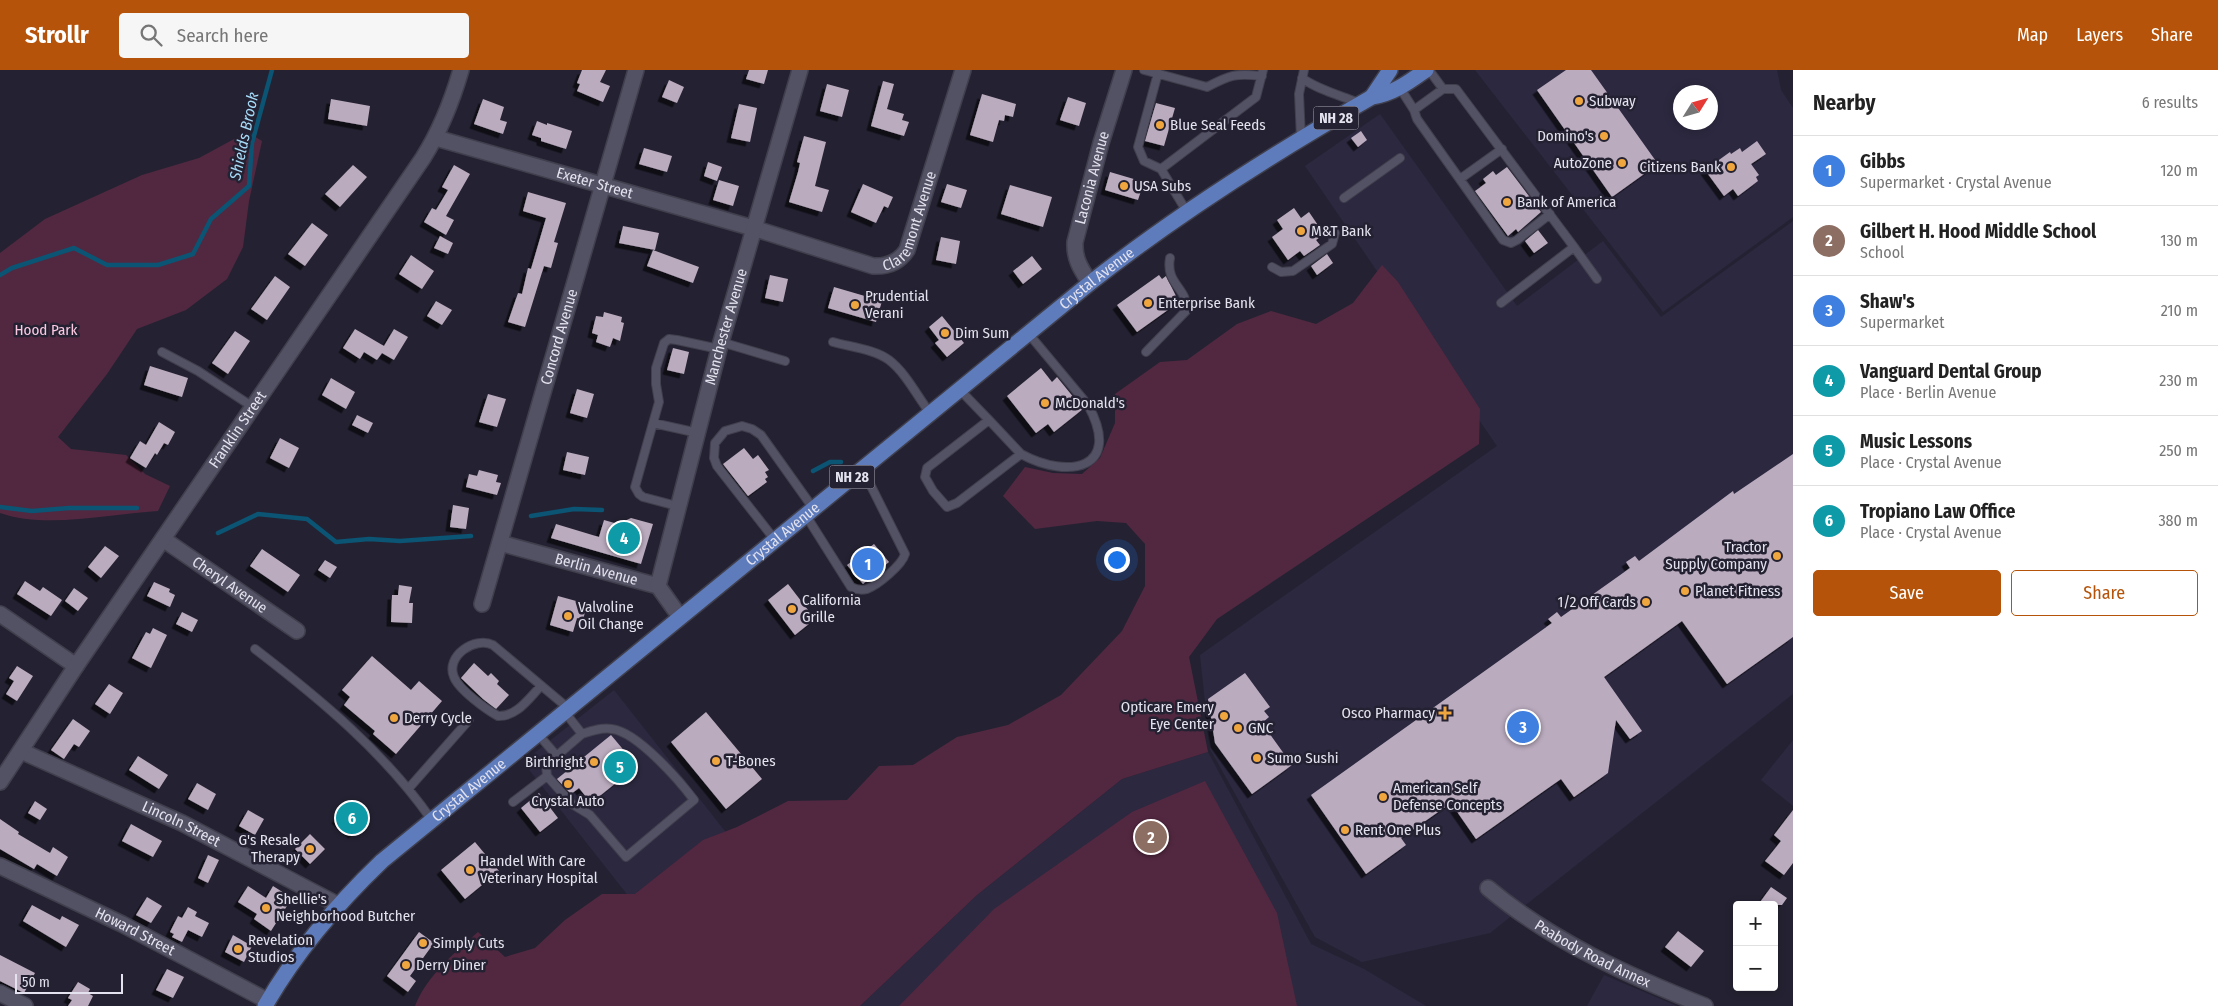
<!DOCTYPE html>
<html lang="en">
<head>
<meta charset="utf-8">
<style>
  body { margin:0; font-family:"Fira Sans Condensed",sans-serif; background:#f6f6f6; color:#222 }
  .controls { position:absolute; right:15px; bottom:15px; display:grid; overflow:hidden; border-radius:5px; box-shadow:0 2px 8px #0003 }
  .controls button { width:45px; height:45px; display:grid; place-items:center; padding:0; border:0; border-bottom:1px solid #e0e0e0; background:#fff; color:#222; font:25px sans-serif }
  .compass { position:absolute; left:1673px; top:15px; width:45px; height:45px; border-radius:50%; background:#fff; box-shadow:0 2px 8px #0003; rotate:53deg }
  .scale { position:absolute; left:15px; bottom:12px; width:108px; box-sizing:border-box; padding-left:5px; border:2px solid #e3e2ee; border-top:0; font-size:14px; line-height:18px; white-space:nowrap; color:#e3e2ee; -webkit-text-stroke:4px #242232; paint-order:stroke }
  .you { position:absolute; left:1116px; top:489px; width:18px; height:18px; margin:-12px; border:4px solid #fff; border-radius:50%; background:#1a73e8; box-shadow:0 0 0 8px #1a73e833 }
  .badge { display:grid; place-items:center; width:32px; height:32px; border-radius:50%; background:#b45309; color:#fff; font-size:16px; font-weight:700 }
  .pin { position:absolute; translate:-50% -50%; border:2px solid #fff; box-shadow:0 1px 5px #0006 }
  .list { margin:0; padding:0; list-style:none }
  h2 { display:flex; justify-content:space-between; align-items:center; height:65px; margin:0; padding:0 20px; font-size:21px }
  h2 small { font-size:16px; font-weight:400; color:#767676 }
  .list li { display:grid; grid-template-columns:32px 1fr auto; gap:15px; align-items:center; box-sizing:border-box; height:70px; padding:0 20px; border-top:1px solid #e0e0e0 }
  .list b { display:block; font-size:19px; white-space:nowrap }
  .list p { margin:0; font-size:16px; white-space:nowrap; color:#767676 }
  .list em { font-size:16px; font-style:normal; color:#767676 }
  .actions { display:flex; gap:10px; padding:15px 20px }
  .actions a { flex:1; padding:11px 0; border:1px solid #b45309; border-radius:5px; text-align:center; font-size:18px; color:#b45309 }
  .actions .main { background:#b45309; color:#fff }
  .icon { flex:none; width:28px; height:28px; fill:none; stroke:currentColor; stroke-width:2; stroke-linecap:round; stroke-linejoin:round }
  .map { position:relative; flex:none; width:1793px; height:936px; overflow:hidden }
  header { display:flex; align-items:center; gap:30px; box-sizing:border-box; height:70px; padding:0 25px; background:#b45309; color:#fff }
  header strong { font-size:24px }
  nav { display:flex; gap:28px; margin-inline-start:auto; font-size:18px }
  .search { width:350px; height:45px; background:#f6f6f6; display:flex; align-items:center; gap:12px; box-sizing:border-box; padding:0 18px; border-radius:5px; color:#767676; font-size:19px }
  main { display:flex }
  aside { flex:1; background:#fff }
  .map>svg:first-child { display:block }
  .built { fill:#2c283f; fill-rule:evenodd }
  .green { fill:#522840 }
  .lines { fill:none; stroke-linecap:round; stroke-linejoin:round }
  .stream { stroke:#0b5473; stroke-width:4.5 }
  .building { fill:#baabbe; filter:url(#shadow) }
  .service-casing { stroke:#403f4d; stroke-width:10 }
  .minor-casing { stroke:#403f4d; stroke-width:18 }
  .primary-casing { stroke:#403f4d; stroke-width:18 }
  .service { stroke:#535164; stroke-width:8 }
  .minor { stroke:#535164; stroke-width:15 }
  .primary { stroke:#5e7cbc; stroke-width:15 }
  .poi-dot { fill:#f0a63f; stroke:#242232; stroke-width:2 }
  .labels { text-anchor:middle; dominant-baseline:central; stroke-width:5; stroke-linejoin:round; paint-order:stroke }
  .shield { fill:#242232; stroke:#aaa8b6; stroke-width:1 }
  .shield-label { font-size:14px; font-weight:bold; fill:#e3e2ee }
  .poi-label { font-size:15px; fill:#e3e2ee; stroke:#242232; text-anchor:start }
  .street-label { font-size:15px; fill:#e3e2ee; stroke:#242232 }
  .park-label { font-size:15px; fill:#fcc8e2; stroke:#242232 }
  .water-label { font-size:16px; font-style:italic; fill:#a6daf7; stroke:#242232 }
</style>
</head>
<body>
<header>
<strong>Strollr</strong>
<div class="search"><svg class="icon" aria-label="search" viewBox="0 0 24 24"><circle cx="10" cy="10" r="6"/><path d="M15 15l6 6"/></svg>Search here</div>
<nav><a>Map</a><a>Layers</a><a>Share</a></nav>
</header>
<main>
<div class="map">
<svg width="1793" height="936" viewBox="0 0 1793 936">
  <defs>
    <filter id="shadow"><feDropShadow dx="-4.5" dy="4.5" stdDeviation="0" flood-color="#0009"/></filter>
  </defs>
  <rect width="100%" height="100%" fill="#242232"/>
  <path class="built" d="M1475 0H1777L1781 20 1793 38V147L1663 242ZM1680 22H1710V52H1680Z
    M1380 44 1517 236 1603 171 1661 247 1793 151V624L1490 863 1362 892 1315 867 1210 679 1200 585 1497 376 1305 96Z
    M614 620 728 765 637 837 523 692Z
    M1793 670V736L1761 710Z
    M1208 682 1311 874 1364 899 1426 936H860L977 825 1122 709Z
    M1604 905 1677 936H1587Z"/>
  <path class="green" d="M247 62 262 71 249 131 243 177 227 209 186 240 137 259 107 304 58 367 71 379 126 385 145 404 170 416 158 441C110 444 46 459 0 443V183L45 149 142 105 199 88Z
    M1382 195 1398 212 1480 339 1479 374 1217 549 1189 587 1208 682 1122 709 977 825 860 936H415C427 906 454 883 478 862L505 887 535 878 565 850 602 824H635L703 770 737 757 788 731 847 730 879 696 913 695 957 667 1008 655 1061 625 1122 561 1145 516V474L1126 453 1097 451 1035 459 1003 426 1025 397 1053 403 1082 404 1100 388 1115 353V324L1160 292 1187 290 1237 254 1271 241 1316 254 1353 233Z
    M1205 711 1277 843 1297 936H899L994 839 1132 742Z"/>
  <g class="lines">
    <path class="stream" d="M0 205 12 198 74 178 107 195H158L193 184 211 149 249 116 252 73 272 0
      M813 401 830 392H841
      M0 437 32 441 69 438H137
      M531 446 574 439 602 440
      M218 463 258 444 307 449 336 472 369 469 400 471 471 466"/>
  </g>
  <path class="building" d="M582 0H606L600 12 610 16 603 32 577 21 580 14 577 13Z
    M749 0H768L764 14 746 9Z
    M1566 0H1591L1658 94 1612 127 1537 20Z
    M669 10 684 17 677 33 662 27Z
    M883 11 894 14 887 39 904 44 902 50 909 52 904 66 871 56Z
    M827 14 849 20 842 47 820 41Z
    M982 24 1016 34 1013 47 1005 45 1004 51 999 50 993 72 970 65Z
    M1068 27 1086 33 1079 56 1060 50Z
    M331 29 370 36 367 56 328 49Z
    M483 29 504 37 500 50 507 52 503 64 474 54Z
    M1156 33 1175 38 1164 76 1145 71Z
    M739 34 757 38 750 72 731 68Z
    M537 51 547 55V53L572 61 566 79 541 71V68L532 65Z
    M1361 61 1367 70 1358 77 1351 68Z
    M804 66 826 72 815 116 829 120 822 142 789 132 798 102 800 93 797 92Z
    M1757 71 1766 84 1751 94 1759 105 1756 107 1758 111 1738 126 1733 119 1724 126 1705 100 1730 82 1731 84 1740 78 1742 82Z
    M644 78 672 86 667 102 639 94Z
    M708 92 722 97 717 111 704 106Z
    M353 95 367 107 340 137 325 124Z
    M454 95 470 104 446 146 454 150 446 165 424 152 432 138 436 140 448 120 442 117Z
    M1507 97 1541 142 1518 162 1516 159 1508 166 1475 121 1486 113 1483 109 1493 101 1496 105Z
    M1110 102 1144 112 1138 130 1105 120Z
    M719 110 739 116 733 136 713 130Z
    M863 114 893 127 888 138 884 136 876 153 851 142Z
    M947 114 967 120 961 138 941 132Z
    M1010 115 1052 127 1043 157 1001 144Z
    M528 122 566 133 554 172 558 173 551 198 544 196 525 257 508 252 518 223 522 224 528 198 531 199 546 148 523 141Z
    M1294 138 1301 148 1309 142 1324 164 1316 170 1320 175 1304 186 1300 181 1288 190 1272 167 1283 159 1277 150Z
    M312 153 328 165 305 196 288 184Z
    M623 156 659 163 655 180 619 173Z
    M1538 160 1548 173 1534 183 1525 171Z
    M440 166 453 173 448 184 434 178Z
    M941 167 960 171 956 194 936 190Z
    M653 180 699 197 693 213 647 196Z
    M1327 184 1333 193 1317 205 1311 196Z
    M411 185 434 201 422 219 399 204Z
    M1032 186 1042 199 1023 214 1013 201Z
    M770 205 788 209 783 232 765 228Z
    M1159 205 1162 209 1166 206 1179 232 1137 262 1117 235Z
    M275 206 290 217 267 250 251 239Z
    M834 217 882 231 876 252 828 238Z
    M436 231 452 240 442 255 427 246Z
    M604 242 622 247 621 252 624 253 620 271 613 268 610 277 596 272 598 265 592 263 596 246 603 247Z
    M942 246 964 273 947 287 935 273 939 270 929 257Z
    M355 259 384 276 394 259 408 267 394 290 382 283 377 290 364 282 360 289 343 278Z
    M235 261 250 271 228 304 212 293Z
    M673 278 689 282 684 304 667 300Z
    M150 296 188 308 182 327 144 315Z
    M1041 298 1052 312 1057 307 1083 339 1054 362 1048 354 1036 363 1007 326Z
    M331 308 355 322 346 339 322 325Z
    M577 319 594 324 587 348 570 343Z
    M488 324 506 329 497 357 479 352Z
    M357 345 373 353 368 363 352 355Z
    M159 352 175 362 168 375 164 373 157 385 155 383 146 398 130 388 140 371 146 375Z
    M280 368 299 378 289 398 270 388Z
    M744 378 753 389 758 385 769 400 765 402 768 407 765 409 767 412 748 426 723 394Z
    M567 382 589 387 585 405 563 400Z
    M1793 384V567L1727 614 1682 551 1604 607 1642 661 1630 669 1616 650 1608 703 1574 727 1561 709 1476 769 1451 733 1401 768 1406 775 1366 804 1311 725 1552 553 1548 549 1557 542 1561 547 1630 498 1626 492 1635 486 1639 491 1733 421 1734 424Z
    M479 400 498 405 496 412 501 413 497 425 466 417 469 404 477 406Z
    M453 435 469 438 466 459 450 457Z
    M631 448 653 454 641 494 551 468 556 454 599 467 604 450 618 454Z
    M874 474 889 492 863 514 847 495Z
    M105 476 119 486 101 508 88 497Z
    M262 479 300 505 288 522 250 496Z
    M325 490 337 497 330 508 318 500Z
    M25 511 40 521 43 517 62 530 51 546 17 524Z
    M154 512 170 519 169 522 175 525 170 537 147 526Z
    M788 514 815 549 795 565 768 530Z
    M399 515 412 517 409 533H413L412 553 391 552 392 525H398Z
    M74 518 88 528 78 541 65 531Z
    M558 526 587 534 583 550 577 548 573 562 550 555Z
    M182 542 198 550 192 562 176 554Z
    M153 558 167 565 151 598 132 588 146 562 150 564Z
    M372 586 411 620 419 611 442 631 396 684 373 664 375 661 344 635 350 627 342 620Z
    M474 593 488 606 491 603 499 611 497 614 509 625 496 639 483 629 461 608Z
    M17 596 33 606 17 631 6 624 14 611 9 608Z
    M1245 603 1270 637 1264 641 1269 647 1262 653 1292 695 1252 724 1215 673 1208 629Z
    M109 614 123 623 110 644 95 634Z
    M706 642 762 709 726 739 671 672Z
    M73 649 90 661 79 677 74 674 64 689 51 680Z
    M611 665 637 696 591 733 579 718 571 724 557 709Z
    M138 686 168 705 159 719 129 700Z
    M197 713 216 724 208 740 188 729Z
    M539 723 558 748 540 762 521 738Z
    M35 731 47 739 40 750 28 743Z
    M350 733 367 747 353 764 336 749Z
    M248 740 264 749 255 765 239 756Z
    M1793 740V793L1784 805 1765 791 1781 771 1774 765Z
    M0 749 19 762 18 764 50 783 53 777 68 787 57 806 37 794 34 799 0 779Z
    M131 754 162 771 153 787 122 771Z
    M310 764 325 779 310 794 295 779Z
    M475 772 499 801 465 829 441 800Z
    M208 785 219 790 208 813 198 808Z
    M248 816 266 828 273 816 292 828 271 861 254 849 257 844 238 832Z
    M1771 817 1787 828 1782 835H1758Z
    M147 827 162 836 151 853 136 845Z
    M32 835 60 850 62 846 79 855 66 877 23 851Z
    M188 837 197 842 195 846 209 853 202 867 188 860 182 872 172 867 174 864 170 862 178 846 182 848Z
    M1678 861 1704 881 1691 897 1665 877Z
    M419 862 434 873 410 906 416 911 408 922 387 906Z
    M233 865 252 876 244 892 225 882Z
    M0 885 35 903 24 923 0 911Z
    M167 899 184 907 173 928 156 920Z
    M78 912 90 919 88 923 93 926 88 936H68L72 930 68 928Z"/>
  <g class="lines">
    <g class="service-casing">
      <path id="service" d="M1144 0 1207 17C1230 5 1235 3 1262 6
        M1429 0 1443 19
        M1158 3 1138 77 1144 91 1161 99
        M1302 8C1318 20 1340 25 1359 33
        M1400 18 1414 40 1417 49 1503 170 1511 173 1517 170 1550 144
        M1414 40 1443 19H1456L1574 177 1501 233
        M1301 68 1299 24 1304 0
        M1460 109 1502 79
        M1344 128 1400 88
        M1187 142 1161 99 1256 27 1263 0
        M1574 177 1597 209
        M1272 197 1281 202 1293 201 1332 174 1335 163
        M721 272 785 291
        M833 272C850 277 874 279 889 290 906 303 917 326 930 343
        M162 282 198 301 253 337
        M1146 282 1186 241C1189 218 1165 215 1170 188
        M959 319 989 350 927 398 925 407 933 421 947 437 957 433 1021 384C1069 410 1123 399 1088 335L1028 263
        M989 350 1021 384
        M653 353 659 332 656 314V298L664 273 669 269 677 270 719 279
        M677 436 643 427 639 424 635 417 653 353 698 363
        M805 444 851 517C857 520 861 521 867 519 878 515 902 495 905 484L862 398
        M775 470 717 396 714 388 715 373 725 361 742 356 752 359 761 365 813 438
        M255 579C320 629 384 682 431 749
        M541 616C529 628 517 647 498 646 487 640 459 620 454 607 445 586 475 566 493 575L568 638
        M564 641 582 664C591 661 602 657 612 659 637 662 679 710 694 730L626 787 590 745 572 734 547 706 546 695 582 664
        M537 663 556 685
        M409 718 469 650
        M513 732 547 706"/>
    </g>
    <g class="minor-casing">
      <g id="minor">
        <path id="s1" d="M436 68 753 158 873 196C888 197 899 192 907 180L963 0"/>
        <path id="s2" d="M1090 213C1081 199 1074 189 1075 172L1101 73 1124 0"/>
        <path id="s3" d="M163 469 297 561"/>
        <path id="s4" d="M500 473 658 516 680 547"/>
        <path id="s5" d="M658 516 719 279 800 0"/>
        <path id="s6" d="M482 534 636 0"/>
        <path d="M0 544 76 596"/>
        <path id="s7" d="M21 681 182 753 338 835"/>
        <path id="s8" d="M0 712 76 596 423 88C440 61 452 31 461 0"/>
        <path id="s9" d="M0 796 122 854 268 931"/>
        <path id="s10" d="M1488 818C1551 871 1629 906 1705 936"/>
        <path d="M0 923 25 936"/>
      </g>
    </g>
    <g class="primary-casing">
      <g id="primary">
        <path d="M1372 27 1390 0"/>
        <path id="s11" d="M265 936C296 882 337 834 382 791L1090 213C1179 143 1274 83 1372 27 1393 24 1409 12 1426 0"/>
      </g>
    </g>
    <use href="#service" class="service"/>
    <use href="#minor" class="minor"/>
    <use href="#primary" class="primary"/>
  </g>
  <g class="poi-dot">
    <circle cx="1579" cy="31" r="5"/>
    <circle cx="1160" cy="55" r="5"/>
    <circle cx="1604" cy="66" r="5"/>
    <circle cx="1622" cy="93" r="5"/>
    <circle cx="1731" cy="97" r="5"/>
    <circle cx="1124" cy="116" r="5"/>
    <circle cx="1507" cy="132" r="5"/>
    <circle cx="1301" cy="161" r="5"/>
    <circle cx="1148" cy="233" r="5"/>
    <circle cx="855" cy="235" r="5"/>
    <circle cx="945" cy="263" r="5"/>
    <circle cx="1045" cy="333" r="5"/>
    <circle cx="1777" cy="486" r="5"/>
    <circle cx="1685" cy="521" r="5"/>
    <circle cx="1646" cy="532" r="5"/>
    <circle cx="792" cy="539" r="5"/>
    <circle cx="568" cy="546" r="5"/>
    <path d="M1442.5 635.5h5v5h5v5h-5v5h-5v-5h-5v-5h5z"/>
    <circle cx="1224" cy="646" r="5"/>
    <circle cx="394" cy="648" r="5"/>
    <circle cx="1238" cy="658" r="5"/>
    <circle cx="1257" cy="688" r="5"/>
    <circle cx="716" cy="691" r="5"/>
    <circle cx="594" cy="692" r="5"/>
    <circle cx="568" cy="714" r="5"/>
    <circle cx="1383" cy="727" r="5"/>
    <circle cx="1345" cy="760" r="5"/>
    <circle cx="310" cy="779" r="5"/>
    <circle cx="470" cy="800" r="5"/>
    <circle cx="266" cy="838" r="5"/>
    <circle cx="423" cy="873" r="5"/>
    <circle cx="238" cy="879" r="5"/>
    <circle cx="406" cy="895" r="5"/>
  </g>
  <g class="labels">
    <g class="shield">
      <rect x="1313.5" y="36.5" width="45" height="23" rx="4"/>
      <rect x="829.5" y="395.5" width="45" height="23" rx="4"/>
    </g>
    <g class="shield-label">
      <text x="1336" y="48">NH 28</text>
      <text x="852" y="407">NH 28</text>
    </g>
    <g class="poi-label">
      <text x="1589" y="31">Subway</text>
      <text x="1170" y="55">Blue Seal Feeds</text>
      <text x="1594" y="66" text-anchor="end">Domino's</text>
      <text x="1612" y="93" text-anchor="end">AutoZone</text>
      <text x="1721" y="97" text-anchor="end">Citizens Bank</text>
      <text x="1134" y="116">USA Subs</text>
      <text x="1517" y="132">Bank of America</text>
      <text x="1311" y="161">M&amp;T Bank</text>
      <text x="865" y="226">Prudential<tspan x="865" dy="17">Verani</tspan></text>
      <text x="1158" y="233">Enterprise Bank</text>
      <text x="955" y="263">Dim Sum</text>
      <text x="1055" y="333">McDonald's</text>
      <text x="1767" y="477" text-anchor="end">Tractor<tspan x="1767" dy="17">Supply Company</tspan></text>
      <text x="1695" y="521">Planet Fitness</text>
      <text x="802" y="530">California<tspan x="802" dy="17">Grille</tspan></text>
      <text x="1636" y="532" text-anchor="end">1/2 Off Cards</text>
      <text x="578" y="537">Valvoline<tspan x="578" dy="17">Oil Change</tspan></text>
      <text x="1214" y="637" text-anchor="end">Opticare Emery<tspan x="1214" dy="17">Eye Center</tspan></text>
      <text x="1435" y="643" text-anchor="end">Osco Pharmacy</text>
      <text x="404" y="648">Derry Cycle</text>
      <text x="1248" y="658">GNC</text>
      <text x="1267" y="688">Sumo Sushi</text>
      <text x="726" y="691">T-Bones</text>
      <text x="584" y="692" text-anchor="end">Birthright</text>
      <text x="1393" y="718">American Self<tspan x="1393" dy="17">Defense Concepts</tspan></text>
      <text x="568" y="731" text-anchor="middle">Crystal Auto</text>
      <text x="1355" y="760">Rent One Plus</text>
      <text x="300" y="770" text-anchor="end">G's Resale<tspan x="300" dy="17">Therapy</tspan></text>
      <text x="480" y="791">Handel With Care<tspan x="480" dy="17">Veterinary Hospital</tspan></text>
      <text x="276" y="829">Shellie's<tspan x="276" dy="17">Neighborhood Butcher</tspan></text>
      <text x="248" y="870">Revelation<tspan x="248" dy="17">Studios</tspan></text>
      <text x="433" y="873">Simply Cuts</text>
      <text x="416" y="895">Derry Diner</text>
    </g>
    <g class="street-label">
      <text stroke="none"><textPath href="#s2" startOffset="111">Laconia Avenue</textPath></text>
      <text stroke="none"><textPath href="#s1" startOffset="165">Exeter Street</textPath></text>
      <text stroke="none"><textPath href="#s1" startOffset="521">Claremont Avenue</textPath></text>
      <text stroke="none"><textPath href="#s11" startOffset="1109">Crystal Avenue</textPath></text>
      <text stroke="none"><textPath href="#s5" startOffset="268">Manchester Avenue</textPath></text>
      <text stroke="none"><textPath href="#s6" startOffset="278">Concord Avenue</textPath></text>
      <text stroke="none"><textPath href="#s8" startOffset="425">Franklin Street</textPath></text>
      <text stroke="none"><textPath href="#s11" startOffset="704">Crystal Avenue</textPath></text>
      <text stroke="none"><textPath href="#s4" startOffset="100">Berlin Avenue</textPath></text>
      <text stroke="none"><textPath href="#s3" startOffset="81">Cheryl Avenue</textPath></text>
      <text stroke="none"><textPath href="#s11" startOffset="299">Crystal Avenue</textPath></text>
      <text stroke="none"><textPath href="#s7" startOffset="176">Lincoln Street</textPath></text>
      <text stroke="none"><textPath href="#s9" startOffset="150">Howard Street</textPath></text>
      <text stroke="none"><textPath href="#s10" startOffset="124">Peabody Road Annex</textPath></text>
    </g>
    <g class="park-label">
      <text x="46" y="260">Hood Park</text>
    </g>
    <g class="water-label">
      <text transform="translate(244 66) rotate(-78)">Shields Brook</text>
    </g>
  </g>
</svg>
<div class="controls">
<button>+</button>
<button>−</button>
</div>
<svg class="compass" viewBox="-18 -18 36 36"><path d="M0-13l5 13h-10z" fill="#e53935"/><path d="M0 13l5-13h-10z" fill="#767676"/></svg>
<div class="scale">50 m</div>
<div class="you"></div>
<div class="pin badge" style="left:868px;top:494px;background:#3f7fe0">1</div>
<div class="pin badge" style="left:1151px;top:767px;background:#8d6e63">2</div>
<div class="pin badge" style="left:1523px;top:657px;background:#3f7fe0">3</div>
<div class="pin badge" style="left:624px;top:468px;background:#0f9aa8">4</div>
<div class="pin badge" style="left:620px;top:697px;background:#0f9aa8">5</div>
<div class="pin badge" style="left:352px;top:748px;background:#0f9aa8">6</div>
</div>
<aside>
<h2>Nearby<small>6 results</small></h2>
<ul class="list">
<li><span class="badge" style="background:#3f7fe0">1</span><div><b>Gibbs</b><p>Supermarket · Crystal Avenue</p></div><em>120 m</em></li>
<li><span class="badge" style="background:#8d6e63">2</span><div><b>Gilbert H. Hood Middle School</b><p>School</p></div><em>130 m</em></li>
<li><span class="badge" style="background:#3f7fe0">3</span><div><b>Shaw's</b><p>Supermarket</p></div><em>210 m</em></li>
<li><span class="badge" style="background:#0f9aa8">4</span><div><b>Vanguard Dental Group</b><p>Place · Berlin Avenue</p></div><em>230 m</em></li>
<li><span class="badge" style="background:#0f9aa8">5</span><div><b>Music Lessons</b><p>Place · Crystal Avenue</p></div><em>250 m</em></li>
<li><span class="badge" style="background:#0f9aa8">6</span><div><b>Tropiano Law Office</b><p>Place · Crystal Avenue</p></div><em>380 m</em></li>
</ul>
<div class="actions"><a class="main">Save</a><a>Share</a></div>
</aside>
</main>
</body>
</html>
